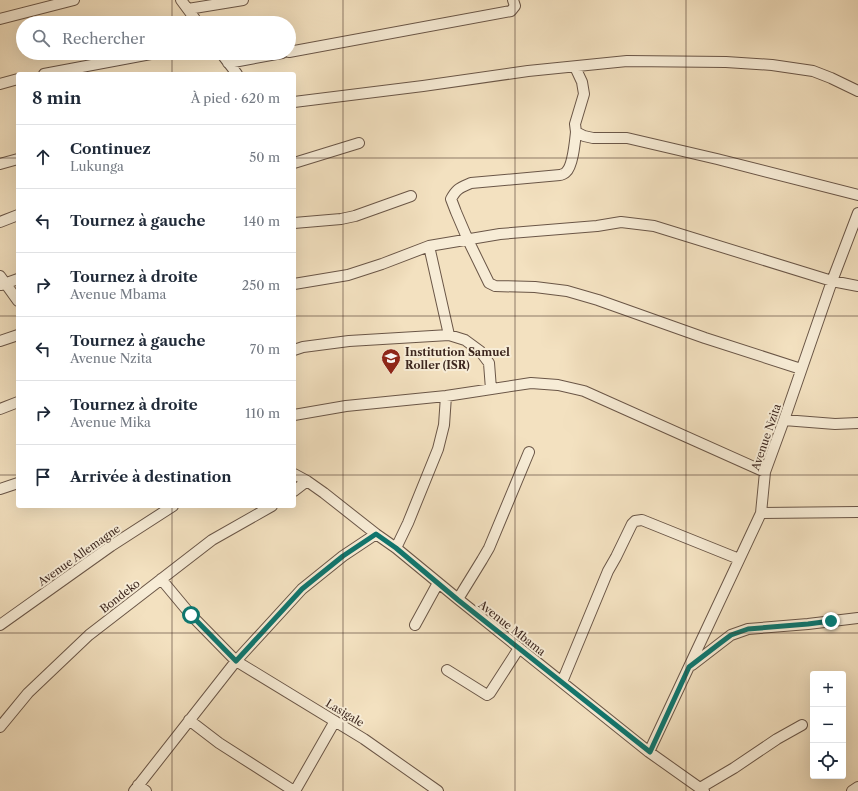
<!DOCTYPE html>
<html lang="fr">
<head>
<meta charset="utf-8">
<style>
  body { margin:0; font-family:"Libre Caslon Text",serif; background:#f6f6f7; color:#1f2937 }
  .controls { position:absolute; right:12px; bottom:12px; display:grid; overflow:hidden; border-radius:4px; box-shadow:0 4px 16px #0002 }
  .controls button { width:36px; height:36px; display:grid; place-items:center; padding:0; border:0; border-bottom:1px solid #e0e1e3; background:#fff; color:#1f2937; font:20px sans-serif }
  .stop { position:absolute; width:12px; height:12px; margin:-9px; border:3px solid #0f766e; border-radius:50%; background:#fff }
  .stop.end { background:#0f766e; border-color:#fff; box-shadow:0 1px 4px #0008 }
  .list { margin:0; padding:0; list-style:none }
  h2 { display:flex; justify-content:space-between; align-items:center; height:52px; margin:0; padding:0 16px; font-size:17px }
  h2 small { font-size:13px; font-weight:400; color:#747a83 }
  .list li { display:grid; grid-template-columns:26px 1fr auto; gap:12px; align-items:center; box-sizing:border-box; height:64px; padding:0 16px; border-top:1px solid #e0e1e3 }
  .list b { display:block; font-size:15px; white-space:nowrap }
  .list p { margin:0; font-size:13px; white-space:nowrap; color:#747a83 }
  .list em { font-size:13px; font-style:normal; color:#747a83 }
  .icon { flex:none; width:22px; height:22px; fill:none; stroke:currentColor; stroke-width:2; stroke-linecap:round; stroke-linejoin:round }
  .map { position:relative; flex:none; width:858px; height:791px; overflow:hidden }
  .search { position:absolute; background:#fff; box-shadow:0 4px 16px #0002; left:16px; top:16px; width:280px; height:44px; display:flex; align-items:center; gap:10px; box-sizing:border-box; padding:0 14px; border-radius:22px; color:#747a83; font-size:15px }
  .panel { position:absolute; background:#fff; box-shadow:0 4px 16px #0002; left:16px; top:72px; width:280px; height:436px; border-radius:4px }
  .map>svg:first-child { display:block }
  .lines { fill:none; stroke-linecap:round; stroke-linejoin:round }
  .minor-casing { stroke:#6a5647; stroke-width:12 }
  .minor { stroke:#f7ecd6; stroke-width:10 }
  .route { stroke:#0f766e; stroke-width:5 }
  .grid { fill:none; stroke:#3d271f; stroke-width:1; stroke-opacity:0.55 }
  .labels { text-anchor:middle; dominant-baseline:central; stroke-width:4; stroke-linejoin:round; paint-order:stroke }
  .poi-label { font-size:11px; font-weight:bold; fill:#3d271f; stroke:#f7ecd6; text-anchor:start }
  .street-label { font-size:11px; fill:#3d271f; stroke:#f7ecd6 }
</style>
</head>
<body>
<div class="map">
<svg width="858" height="791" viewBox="0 0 858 791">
  <rect width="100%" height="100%" fill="#f3e1c0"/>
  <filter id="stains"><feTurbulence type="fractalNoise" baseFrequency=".005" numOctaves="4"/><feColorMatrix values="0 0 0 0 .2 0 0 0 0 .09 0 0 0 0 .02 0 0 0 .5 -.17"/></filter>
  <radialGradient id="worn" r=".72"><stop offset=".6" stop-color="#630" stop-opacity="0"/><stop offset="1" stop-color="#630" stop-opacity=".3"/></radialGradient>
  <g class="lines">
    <g class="minor-casing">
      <path id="minor" d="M181 0 198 23
        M188 9 243 0
        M0 19 74 0
        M289 52 511 11 515 6 513 0
        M221 53 237 74
        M228 63 282 53
        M575 67 582 82 584 94 575 124 576 132 584 136 593 138H627L717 159 858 195
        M44 74 156 53
        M0 84 18 79
        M294 102 423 86 528 71 627 61 726 62 772 65 813 71 831 78 858 91
        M576 132C575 141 573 166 566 172 566 173 561 175 560 175L471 183C460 188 457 188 451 199L456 212 468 240 489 283 495 286 535 287 567 291 598 300 705 338 801 369
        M294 163 359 143
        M0 164 18 159
        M0 222 18 215
        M294 223 341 219 355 216 411 196
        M429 246 449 335
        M0 276 18 301
        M294 284 348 275 382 264 429 246 500 234 597 226 621 222 654 226 832 281 858 286
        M1 285 18 279
        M0 341 18 335
        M294 350 303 347 349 341 449 335 465 340 480 351 489 363 491 389
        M0 409 18 402
        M294 415 346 406 446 396 531 383 558 385 584 391 765 472
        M784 420 835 424 858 423
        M294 474 307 481 324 493 376 534 396 548 458 599 649 752 704 791
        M0 489 18 483
        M294 491 307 481
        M761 513 858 512
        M396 548 408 523 438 449 444 425 446 396
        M161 579 191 615 236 661 364 739 438 791
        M458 599 482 560 489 548 529 452
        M0 625 111 546 173 506
        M415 625 438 583
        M692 665 731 635 748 629 808 624 858 618
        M447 670 487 695 490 693 519 648
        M562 682 608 571 616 557 632 524 635 521 642 520 739 559
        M189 720 219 743 294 791
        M0 727 28 693 89 635 212 540 272 506
        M649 752 761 513 765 472 784 420 832 281 858 213
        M138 785 146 791
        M700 788 734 768 777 739 802 725
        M134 791 236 661 302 589 343 556 376 534
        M295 791 335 721
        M852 791 858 787"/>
    </g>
    <use href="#minor" class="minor"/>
  </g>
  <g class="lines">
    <path class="route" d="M191 615 236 661 302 589 343 556 376 534 396 548 458 600 650 752 689 667 719 644 731 635 748 629 808 624 831 621"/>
  </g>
  <path class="grid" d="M172 0V23M343 0V791M515 0V791M686 0V791M172 53V74M0 158H18M294 158H858M0 316H18M294 316H858M0 475H18M294 475H858M172 506V791M0 633H858"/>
  <defs>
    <g id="school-pin" transform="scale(1)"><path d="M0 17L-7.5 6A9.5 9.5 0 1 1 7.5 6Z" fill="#8f2418" stroke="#f7ecd6"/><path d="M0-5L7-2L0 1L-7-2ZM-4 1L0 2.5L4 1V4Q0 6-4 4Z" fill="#fff"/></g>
  </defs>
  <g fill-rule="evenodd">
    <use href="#school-pin" x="391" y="358"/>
  </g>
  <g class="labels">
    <g class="poi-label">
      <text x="405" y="352">Institution Samuel<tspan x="405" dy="13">Roller (ISR)</tspan></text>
    </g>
    <g class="street-label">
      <text transform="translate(766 437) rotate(-71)">Avenue Nzita</text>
      <text transform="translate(79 555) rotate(-35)">Avenue Allemagne</text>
      <text transform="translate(120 596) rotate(-38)">Bondeko</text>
      <text transform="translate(512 628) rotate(38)">Avenue Mbama</text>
      <text transform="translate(345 713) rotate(31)">Lasigale</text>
    </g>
  </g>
  <rect width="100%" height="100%" filter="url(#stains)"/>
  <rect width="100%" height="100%" fill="url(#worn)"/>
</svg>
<div class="controls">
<button>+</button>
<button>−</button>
<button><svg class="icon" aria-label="locate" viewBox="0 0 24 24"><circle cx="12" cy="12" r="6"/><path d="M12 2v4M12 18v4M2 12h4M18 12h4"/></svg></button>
</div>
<div class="stop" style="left:191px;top:615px"></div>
<div class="stop end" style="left:831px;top:621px"></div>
<div class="search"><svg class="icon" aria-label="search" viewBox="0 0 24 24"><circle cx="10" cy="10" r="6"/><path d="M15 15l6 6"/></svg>Rechercher</div>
<section class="panel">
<h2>8 min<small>À pied · 620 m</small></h2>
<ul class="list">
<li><svg class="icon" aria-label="ahead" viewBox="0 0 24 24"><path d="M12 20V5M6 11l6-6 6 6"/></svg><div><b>Continuez</b><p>Lukunga</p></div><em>50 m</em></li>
<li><svg class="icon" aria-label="left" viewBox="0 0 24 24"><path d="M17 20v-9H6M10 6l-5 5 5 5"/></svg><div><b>Tournez à gauche</b></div><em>140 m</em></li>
<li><svg class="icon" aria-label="right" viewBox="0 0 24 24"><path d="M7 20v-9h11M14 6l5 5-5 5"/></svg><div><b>Tournez à droite</b><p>Avenue Mbama</p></div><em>250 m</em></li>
<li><svg class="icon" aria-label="left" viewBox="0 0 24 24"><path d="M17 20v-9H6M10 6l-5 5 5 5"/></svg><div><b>Tournez à gauche</b><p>Avenue Nzita</p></div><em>70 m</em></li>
<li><svg class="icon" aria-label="right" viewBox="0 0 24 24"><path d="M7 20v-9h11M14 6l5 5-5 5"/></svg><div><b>Tournez à droite</b><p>Avenue Mika</p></div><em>110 m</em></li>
<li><svg class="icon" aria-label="arrive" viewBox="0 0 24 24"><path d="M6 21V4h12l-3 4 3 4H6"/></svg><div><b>Arrivée à destination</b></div></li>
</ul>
</section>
</div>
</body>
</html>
